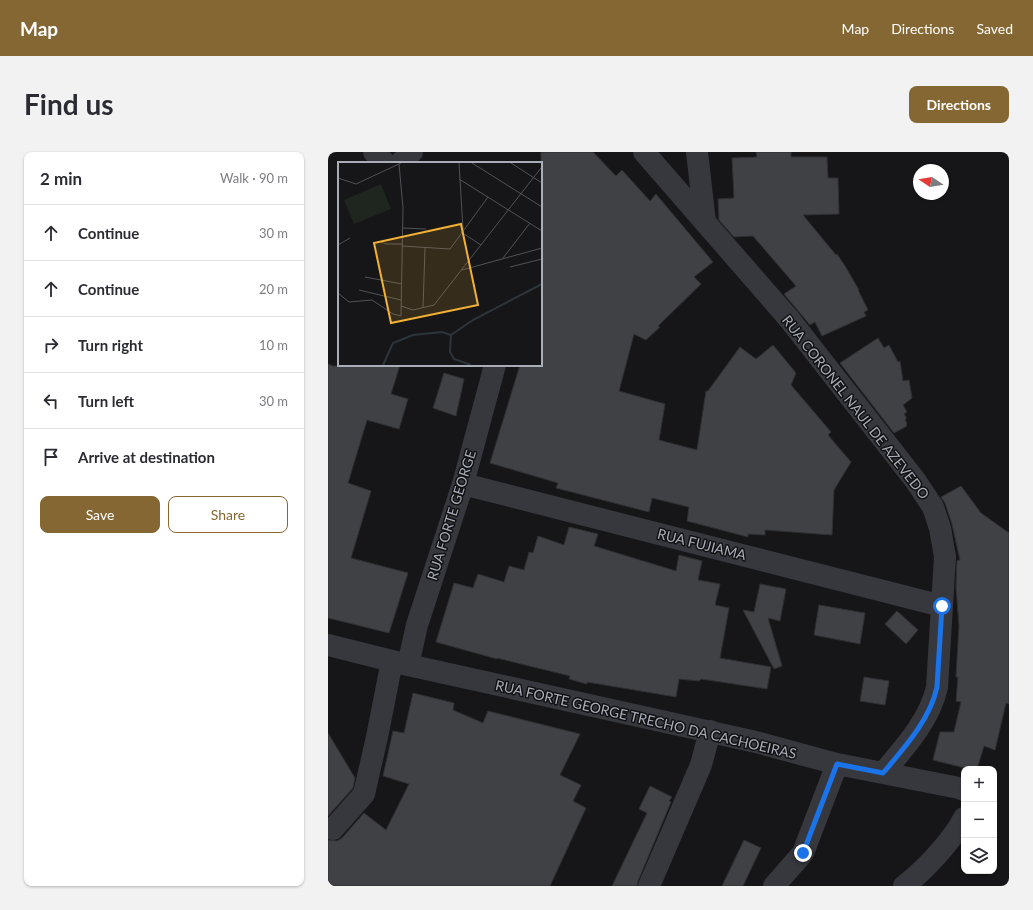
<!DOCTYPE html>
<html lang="en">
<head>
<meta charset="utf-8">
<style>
  body { margin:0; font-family:Lato,sans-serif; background:#f2f2f3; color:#2b2b33 }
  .controls { position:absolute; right:12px; bottom:12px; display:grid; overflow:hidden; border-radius:8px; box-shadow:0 1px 3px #0004 }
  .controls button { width:36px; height:36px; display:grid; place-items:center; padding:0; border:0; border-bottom:1px solid #e1e1e2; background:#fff; color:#2b2b33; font:20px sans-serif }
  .compass { position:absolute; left:585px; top:12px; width:36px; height:36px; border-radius:50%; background:#fff; box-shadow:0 1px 3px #0004; rotate:282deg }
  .stop { position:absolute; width:12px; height:12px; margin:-9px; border:3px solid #1a73e8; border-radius:50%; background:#fff }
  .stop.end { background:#1a73e8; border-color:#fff; box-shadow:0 1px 4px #0008 }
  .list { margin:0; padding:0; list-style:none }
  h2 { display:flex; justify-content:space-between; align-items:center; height:52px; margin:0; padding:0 16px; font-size:17px }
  h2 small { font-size:13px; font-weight:400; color:#7c7c81 }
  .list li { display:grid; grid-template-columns:26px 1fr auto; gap:12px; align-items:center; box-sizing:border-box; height:56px; padding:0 16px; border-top:1px solid #e1e1e2 }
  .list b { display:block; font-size:15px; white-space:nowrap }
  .list em { font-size:13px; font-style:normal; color:#7c7c81 }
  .actions { display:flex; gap:8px; padding:12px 16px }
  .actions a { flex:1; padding:9px 0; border:1px solid #856733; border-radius:8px; text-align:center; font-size:14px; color:#856733 }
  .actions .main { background:#856733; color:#fff }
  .icon { flex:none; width:22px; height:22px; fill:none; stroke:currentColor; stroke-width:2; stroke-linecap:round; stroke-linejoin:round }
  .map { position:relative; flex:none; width:681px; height:734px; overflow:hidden; border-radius:8px }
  header { display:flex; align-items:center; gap:24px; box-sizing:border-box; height:56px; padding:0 20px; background:#856733; color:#fff }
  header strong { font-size:19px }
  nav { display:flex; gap:22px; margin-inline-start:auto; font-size:14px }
  .intro { display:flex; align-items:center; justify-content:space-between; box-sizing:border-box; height:96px; padding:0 24px }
  h1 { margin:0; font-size:28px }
  .button { padding:10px 18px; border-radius:8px; background:#856733; color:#fff; font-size:14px; font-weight:700 }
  main { display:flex; gap:24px; padding:0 24px }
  aside { flex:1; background:#fff; border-radius:8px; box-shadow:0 1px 3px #0004 }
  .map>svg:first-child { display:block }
  .building { fill:#404145; stroke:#303034 }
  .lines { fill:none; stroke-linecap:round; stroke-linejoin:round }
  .minor { stroke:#37383d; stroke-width:22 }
  .route { stroke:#1a73e8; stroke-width:5 }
  .labels { text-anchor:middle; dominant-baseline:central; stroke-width:3; stroke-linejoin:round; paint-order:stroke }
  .street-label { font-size:14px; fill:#a8adb8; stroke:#111113 }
  .inset-river { fill:none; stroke:#2c353c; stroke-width:2 }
  .inset-road { fill:none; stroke:#505258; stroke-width:1 }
  .view { fill:#f2b134; fill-opacity:0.15; stroke:#f2b134; stroke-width:2 }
  .inset-edge { fill:none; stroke:#a8adb8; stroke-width:2 }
</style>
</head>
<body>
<header>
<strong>Map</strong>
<nav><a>Map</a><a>Directions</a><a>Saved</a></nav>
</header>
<div class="intro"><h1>Find us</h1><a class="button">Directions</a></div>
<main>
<aside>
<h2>2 min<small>Walk · 90 m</small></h2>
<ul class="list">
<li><svg class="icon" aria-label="ahead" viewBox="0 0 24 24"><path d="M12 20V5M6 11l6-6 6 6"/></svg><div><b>Continue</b></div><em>30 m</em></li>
<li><svg class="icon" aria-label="ahead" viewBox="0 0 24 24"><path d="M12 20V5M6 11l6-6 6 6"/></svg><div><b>Continue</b></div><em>20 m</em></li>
<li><svg class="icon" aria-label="right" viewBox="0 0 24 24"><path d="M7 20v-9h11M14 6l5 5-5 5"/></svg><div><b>Turn right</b></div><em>10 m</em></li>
<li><svg class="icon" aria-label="left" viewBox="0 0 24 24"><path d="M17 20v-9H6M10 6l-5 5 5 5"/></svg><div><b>Turn left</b></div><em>30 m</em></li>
<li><svg class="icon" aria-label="arrive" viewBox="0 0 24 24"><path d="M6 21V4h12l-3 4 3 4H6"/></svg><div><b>Arrive at destination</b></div></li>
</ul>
<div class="actions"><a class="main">Save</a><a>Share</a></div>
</aside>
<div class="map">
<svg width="681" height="734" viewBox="0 0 681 734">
  <rect width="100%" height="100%" fill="#161618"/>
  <path class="building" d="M213 0H265L288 24 294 18 322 49 328 42 385 110 366 125 373 132 330 174 332 175 318 188 306 182 291 239 337 252 331 288 369 298 378 239H380L412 195 428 207 445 193 468 221 463 233 503 280 500 283 523 310 506 338 504 383 437 378V383L420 382V385L359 369 361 355 324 346 321 360 228 336 230 331 162 311 192 213H213Z
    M428 0H463V5H499L500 26H510L511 62 475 63 508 103 509 102 517 114 531 138H530L540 158 536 160 538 164 494 184 487 170 482 173 456 142 468 134 425 84 406 85 391 68 390 47 406 46 404 6 429 5Z
    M550 186 556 196 561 193 570 210 572 209 575 229 581 228 584 246 575 253 579 260 576 262 578 265V267L577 268 579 271 578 272 579 274 566 281 512 211Z
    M0 212 5 214 72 213 63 242 80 247 71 277 39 268 20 331 43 339 23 406 80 421 61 481 0 466Z
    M116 221 136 227 128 264 105 256Z
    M633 334 653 361 681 381V552L678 551 667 598 656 594 649 617H641L605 608 612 580H626L633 550 628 549 630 525H628L631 474 628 435 629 409 632 408 624 372 617 351 613 345Z
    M241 375 270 382 266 394 348 419 351 403 374 409 370 428 392 432 387 453 401 456 392 506 443 515 439 537 373 527 371 529 351 527 348 545 259 530V532L241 527 242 524 169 506V507L108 490 126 431 145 436 150 422 176 430 181 414 196 418 201 400 205 401 210 384 236 393Z
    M432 432 458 437 452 469 440 466 454 514 446 517 415 458 426 460Z
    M491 453 537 461 532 492 486 483Z
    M569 459 590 478 578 492 557 472Z
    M536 525 561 529 557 553 532 549Z
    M85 541 126 551 125 558 155 571 160 559 252 582 232 623 253 633 245 649 258 656 222 734H0V688L9 689 14 686 36 661 58 678 81 632 55 624 65 579 76 581Z
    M0 581 27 626 25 636 0 664Z
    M322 634 344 645 341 649 343 650 310 729 309 734H284L319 661 311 657Z
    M416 688 433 696 415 734H394Z"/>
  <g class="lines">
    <path class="minor" d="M46 0 57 11
      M316 0 462 168 587 328 605 355 612 376 617 405 609 535C602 568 576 596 555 621
      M369 0 377 70
      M72 11 84 0
      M135 332 614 454
      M0 493 80 513 428 590 509 612 631 636 636 638
      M80 513 89 473 135 332 167 213
      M5 677 36 642 49 585 64 509
      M321 734 373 613 382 579
      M446 734 475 701 509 612
      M576 734C597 718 624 689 636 666"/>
  </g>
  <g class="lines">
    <path class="route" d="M475 701 509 612 555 621C576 596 602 568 609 535L614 454"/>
  </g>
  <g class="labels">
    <g class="street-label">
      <text transform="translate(528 255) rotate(52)">RUA CORONEL NAUL DE AZEVEDO</text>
      <text transform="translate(123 363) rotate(-73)">RUA FORTE GEORGE</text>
      <text transform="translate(374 392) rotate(14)">RUA FUJIAMA</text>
      <text transform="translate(318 567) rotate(13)">RUA FORTE GEORGE TRECHO DA CACHOEIRAS</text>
    </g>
  </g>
  <g transform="translate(10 10)">
    <rect width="204" height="204" fill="#161618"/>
    <path d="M43 22 53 47 16 62 6 38Z" fill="#1e261f"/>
    <path class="inset-river" d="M113 173 135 158 204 122M45 203 55 181 75 173 104 170 113 173 112 190 116 197 133 203"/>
    <path class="inset-road" d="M121 1 125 67M134 1 204 45M173 1 204 21M0 16 18 22 63 1M121 17 204 69M65 66 88 67M123 70 143 83M43 80 48 82H64M0 83 12 76M64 84 112 87 150 35M165 96 192 61M172 105 204 97M124 108 204 86M27 115 64 122M21 128 63 138M0 131 11 140 34 138 55 152 63 154 65 46 61 2M63 144 75 148 96 143 203 6M85 146 87 86"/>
    <path class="view" d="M123 62 140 143 53 161 36 81Z"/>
    <rect width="204" height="204" class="inset-edge"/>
  </g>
</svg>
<div class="controls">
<button>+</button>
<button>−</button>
<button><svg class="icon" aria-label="layers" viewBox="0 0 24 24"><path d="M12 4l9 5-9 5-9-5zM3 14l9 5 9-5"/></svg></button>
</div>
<svg class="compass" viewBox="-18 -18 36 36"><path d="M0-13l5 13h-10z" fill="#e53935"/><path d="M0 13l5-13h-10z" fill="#7c7c81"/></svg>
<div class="stop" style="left:614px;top:454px"></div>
<div class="stop end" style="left:475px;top:701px"></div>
</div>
</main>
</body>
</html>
